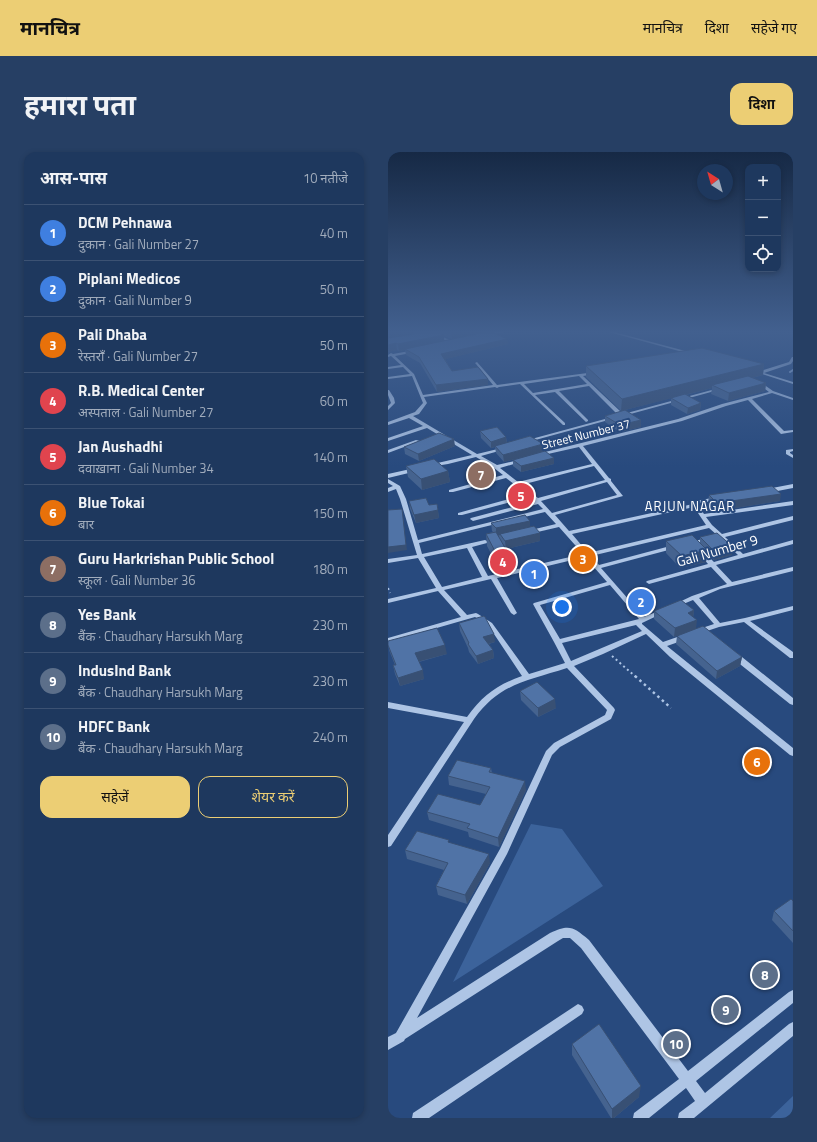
<!DOCTYPE html>
<html lang="hi">
<head>
<meta charset="utf-8">
<style>
  body { margin:0; font-family:"Titillium Web","Noto Sans Devanagari",sans-serif; background:#263f64; color:#f1f3f6 }
  .controls { position:absolute; right:12px; top:12px; display:grid; overflow:hidden; border-radius:8px; box-shadow:0 2px 6px #0003 }
  .controls button { width:36px; height:36px; display:grid; place-items:center; padding:0; border:0; border-bottom:1px solid #3c5273; background:#1e385e; color:#f1f3f6; font:20px sans-serif }
  .compass { position:absolute; left:309px; top:12px; width:36px; height:36px; border-radius:50%; background:#1e385e; box-shadow:0 2px 6px #0003; rotate:323deg }
  .you { position:absolute; left:174px; top:455px; width:14px; height:14px; margin:-10px; border:3px solid #fff; border-radius:50%; background:#1a73e8; box-shadow:0 0 0 6px #1a73e833 }
  .badge { display:grid; place-items:center; width:26px; height:26px; border-radius:50%; background:#ecce74; color:#fff; font-size:13px; font-weight:700 }
  .pin { position:absolute; translate:-50% -50%; border:2px solid #fff; box-shadow:0 1px 4px #0006 }
  .list { margin:0; padding:0; list-style:none }
  h2 { display:flex; justify-content:space-between; align-items:center; height:52px; margin:0; padding:0 16px; font-size:17px }
  h2 small { font-size:13px; font-weight:400; color:#a1acbc }
  .list li { display:grid; grid-template-columns:26px 1fr auto; gap:12px; align-items:center; box-sizing:border-box; height:56px; padding:0 16px; border-top:1px solid #3c5273 }
  .list b { display:block; font-size:15px; white-space:nowrap }
  .list p { margin:0; font-size:13px; white-space:nowrap; color:#a1acbc }
  .list em { font-size:13px; font-style:normal; color:#a1acbc }
  .actions { display:flex; gap:8px; padding:12px 16px }
  .actions a { flex:1; padding:9px 0; border:1px solid #ecce74; border-radius:12px; text-align:center; font-size:14px; color:#ecce74 }
  .actions .main { background:#ecce74; color:#111 }
  .icon { flex:none; width:22px; height:22px; fill:none; stroke:currentColor; stroke-width:2; stroke-linecap:round; stroke-linejoin:round }
  .map { position:relative; flex:none; width:405px; height:966px; overflow:hidden; border-radius:12px }
  header { display:flex; align-items:center; gap:24px; box-sizing:border-box; height:56px; padding:0 20px; background:#ecce74; color:#111 }
  header strong { font-size:19px }
  nav { display:flex; gap:22px; margin-inline-start:auto; font-size:14px }
  .intro { display:flex; align-items:center; justify-content:space-between; box-sizing:border-box; height:96px; padding:0 24px }
  h1 { margin:0; font-size:28px }
  .button { padding:10px 18px; border-radius:12px; background:#ecce74; color:#111; font-size:14px; font-weight:700 }
  main { display:flex; gap:24px; padding:0 24px }
  aside { flex:1; background:#1e385e; border-radius:12px; box-shadow:0 2px 6px #0003 }
  .map>svg:first-child { display:block }
  .green { fill:#3c639b }
  .lines { fill:none; stroke-linecap:round; stroke-linejoin:round }
  .stream { stroke:#a3bfe5; stroke-width:2 }
  .path-far1 { stroke:#aec5e5; stroke-width:2; stroke-dasharray:2 3; stroke-linecap:butt }
  .path { stroke:#aec5e5; stroke-width:2.5; stroke-dasharray:2.5 3.5; stroke-linecap:butt }
  .minor { fill:#aec5e5; fill-rule:evenodd }
  .wall { fill:#45638f; fill-rule:evenodd }
  .shaded-wall { fill:#385074 }
  .building { fill:#5073a6; stroke:#385074 }
  .labels { text-anchor:middle; dominant-baseline:central; stroke-width:4; stroke-linejoin:round; paint-order:stroke }
  .far-street-label { font-size:12px; fill:#fff; stroke:#284a7e }
  .far-neighbourhood-label { font-size:13px; letter-spacing:1px; fill:#fff; stroke:#284a7e }
  .street-label { font-size:14px; fill:#fff; stroke:#284a7e }
</style>
</head>
<body>
<header>
<strong>मानचित्र</strong>
<nav><a>मानचित्र</a><a>दिशा</a><a>सहेजे गए</a></nav>
</header>
<div class="intro"><h1>हमारा पता</h1><a class="button">दिशा</a></div>
<main>
<aside>
<h2>आस-पास<small>10 नतीजे</small></h2>
<ul class="list">
<li><span class="badge" style="background:#3f7fe0">1</span><div><b>DCM Pehnawa</b><p>दुकान · Gali Number 27</p></div><em>40 m</em></li>
<li><span class="badge" style="background:#3f7fe0">2</span><div><b>Piplani Medicos</b><p>दुकान · Gali Number 9</p></div><em>50 m</em></li>
<li><span class="badge" style="background:#e8710a">3</span><div><b>Pali Dhaba</b><p>रेस्तराँ · Gali Number 27</p></div><em>50 m</em></li>
<li><span class="badge" style="background:#e0444e">4</span><div><b>R.B. Medical Center</b><p>अस्पताल · Gali Number 27</p></div><em>60 m</em></li>
<li><span class="badge" style="background:#e0444e">5</span><div><b>Jan Aushadhi</b><p>दवाख़ाना · Gali Number 34</p></div><em>140 m</em></li>
<li><span class="badge" style="background:#e8710a">6</span><div><b>Blue Tokai</b><p>बार</p></div><em>150 m</em></li>
<li><span class="badge" style="background:#8d6e63">7</span><div><b>Guru Harkrishan Public School</b><p>स्कूल · Gali Number 36</p></div><em>180 m</em></li>
<li><span class="badge" style="background:#5c6f8a">8</span><div><b>Yes Bank</b><p>बैंक · Chaudhary Harsukh Marg</p></div><em>230 m</em></li>
<li><span class="badge" style="background:#5c6f8a">9</span><div><b>IndusInd Bank</b><p>बैंक · Chaudhary Harsukh Marg</p></div><em>230 m</em></li>
<li><span class="badge" style="background:#5c6f8a">10</span><div><b>HDFC Bank</b><p>बैंक · Chaudhary Harsukh Marg</p></div><em>240 m</em></li>
</ul>
<div class="actions"><a class="main">सहेजें</a><a>शेयर करें</a></div>
</aside>
<div class="map">
<svg width="405" height="966" viewBox="0 0 405 966">
  <rect width="100%" height="100%" fill="#284a7e"/>
  <path class="green" d="M143 672 174 677 215 734 65 830Z
    M405 944V966H382Z"/>
  <g class="lines">
    <path class="stream" d="M402 220 405 218"/>
    <path class="path-far1" d="M0 436 2 441
      M224 504 248 525"/>
    <path class="path" d="M247 524 283 556"/>
    <path class="minor" d="M40 180H44L64 189 61 190Z
      M110 180H115L99 184 97 183Z
      M221 180H226L305 201 302 202Z
      M27 198 28 200 7 204 26 222 35 243 105 233 88 212 87 211 89 210 109 233 207 220V222L195 224 233 260V262H229L201 234 171 239 200 268V269L198 270 167 240 147 243 177 271V273H175L132 232 111 235 109 236 107 235 36 245 39 251 31 262 25 264 89 302 118 295V297L93 304 109 313 136 307V309L112 316 130 330 204 312 191 295 151 304H149V302L290 267 334 252 381 240 369 231V229H371L385 239 405 246V248L384 241 364 247 396 279 405 278V280L393 282 360 248 338 254 294 269 195 294 221 326 223 327V329L235 344 167 363 181 379 305 352 308 349 329 345 332 347 331 348 312 351 310 353 316 362 405 349V353L318 365 324 373 334 382 405 364V368L337 385 355 402 405 388V392L328 413 344 430 405 415V419L332 437 311 446 332 471 357 466 405 454V458L362 469 405 500V506H402L356 470 331 475 310 482H308L307 480 308 478 326 472 305 448 288 455 285 453 304 444 339 432 323 415 261 432 258 430 259 429 320 412 310 400 309 399 310 398H314L326 410 350 403 332 386 302 394 300 393V391L329 383 321 376 203 404 211 413 286 393 288 394V396L213 416 256 465 273 458H277L278 459 277 460 254 471V472L275 490 295 483H299L301 485 299 487 279 494 405 596V604L402 603 282 505 258 482 215 502 186 514 226 556 227 558 223 567 172 595 164 603 119 702 29 866 162 781C182 772 185 775 201 788L300 919 401 840 405 838V851L308 929 317 941 401 872 405 870V884L306 966H290L291 961 307 949 298 936 261 966H245L246 961 291 927 193 796 182 786H175L170 789 17 887 16 889 0 898V885L8 881 112 697 158 599 166 591 217 563 219 558 179 516C139 529 112 531 86 567L3 694 0 695V683L76 570 0 556V550L79 565C95 543 109 533 134 524L100 473 87 465 0 490V486L73 465 50 439 0 451V447L48 436 30 406 0 411V407L29 403 12 347 8 337 0 340V336L5 334 0 331V327L12 334 18 347 30 388 155 357 150 352 85 369 82 367 83 366 147 349 142 345 74 363H70V361L139 342 118 326 65 340H61V338L115 323 106 316 88 305 60 312 41 315V313L84 303 39 276 0 289V286L35 274 21 266 0 273V270L27 260 35 251 24 224 0 227V225L22 222 15 215 0 217V215L13 213 3 204 0 205V203L3 201 5 202ZM191 224 199 232 145 241 136 232ZM206 314 217 328 150 346 133 333ZM219 330 229 343 164 361 153 349ZM306 355 318 373 200 401 184 382ZM157 360 168 372 139 379V381L141 382 171 375 195 402 100 424 84 395 99 391V389L97 388 34 402 31 391ZM79 396 94 425 54 435 36 405ZM197 405 219 430 146 451 145 452 166 490 177 511 141 522 104 471 90 462 88 461 79 463 56 438 103 427 123 461 126 463 129 461 109 426ZM222 433 251 467 172 487 152 453ZM248 473 254 479 183 509 174 491Z
      M404 205H405V209L403 212 376 221 405 230V232L365 219 367 218 372 219 401 210Z
      M331 236 334 237 140 290 136 289Z
      M0 238H1L6 246 7 251 0 258V254L3 251 0 243Z
      M28 288 32 289 0 301V298Z
      M405 297V299L402 300V301L405 303V306L398 302V298Z
      M27 316 30 318 29 319 0 326V322Z
      M405 332V336L379 341 376 339 379 337Z
      M343 501H349L405 546V553L402 552 343 505 342 503Z
      M190 852 194 854 196 858 194 862 41 966H24L25 961Z"/>
  </g>
  <path class="wall" d="M0 180H96L120 192 57 207 64 219 100 233 49 240 32 211 18 203 17 198 11 199 9 198 0 200ZM56 184 64 187 56 189Z
    M376 212 375 223 364 226 378 231 377 239 340 249 323 242 324 236 298 243 313 251 312 258 299 262 283 253V246L233 259 198 225V214Z
    M217 264 253 268V275L232 280 217 270Z
    M92 279 118 285 119 291 155 292 156 299 116 310 108 301 107 295 103 296 93 286Z
    M67 294 31 309 17 302 16 295Z
    M166 306V312L133 320 125 314V308Z
    M18 314 60 319 62 330 34 338 20 325Z
    M321 343 392 349 328 359 320 351Z
    M21 349 41 353 49 352 51 366 28 371 22 357Z
    M103 371 142 375 152 389 118 397 121 413 110 415 99 394 98 382 105 380 104 379Z
    M312 385 344 403 326 408 319 401 318 410 292 416 278 401V389L312 391Z
    M306 458 305 466 308 477 354 505 352 514 328 527 288 492 289 484 307 477 286 485 266 467V459Z
    M71 471 107 490 101 492 105 498 106 506 90 512 81 500 80 496 72 479Z
    M0 489 59 502 31 510 36 527 12 534 7 522 5 513H7L1 498Z
    M132 539 168 556 150 565 133 548Z
    M103 616 104 621 138 638 111 695 81 685 80 680 41 668 39 660 92 653 98 642 61 633 60 624Z
    M62 691 102 711 79 752 50 743 48 734 56 718 19 707 17 698Z
    M405 749V791L384 768 386 759Z
    M184 892 251 945 226 966H223L184 903Z"/>
  <path class="shaded-wall" d="M0 180H25L26 184 0 188Z
    M69 180H96V181L64 187 63 181Z
    M56 183V189L11 199 10 192Z
    M119 187 120 192 54 208 53 202Z
    M8 191 9 198 0 200V193Z
    M376 212 375 223 328 235 324 233V236L233 259 234 247Z
    M100 227V233L49 240 48 233Z
    M378 231 377 239 340 249 341 241Z
    M313 251 312 258 299 262 300 256Z
    M253 268V275L232 280V273Z
    M118 285 119 292 107 294V295L103 296V290Z
    M66 287 67 294 31 309 30 302Z
    M155 292 156 299 116 310 115 303Z
    M166 306V312L133 320V314Z
    M60 319 62 330 34 338 33 327Z
    M393 342 392 349 328 359 329 351Z
    M14 357 19 398 0 401V395Z
    M50 358 51 366 28 371 26 363Z
    M142 369V377L108 384V376Z
    M152 381V389L118 397 117 389Z
    M345 395 344 403 326 408 327 400Z
    M319 398 318 410 292 416 294 404Z
    M120 401 121 413 110 415 109 403Z
    M306 458 305 467 300 461Z
    M309 468 308 477 286 485 287 476Z
    M106 482 107 490 96 493 95 485Z
    M57 493 59 502 29 510 27 501Z
    M105 498 106 506 90 512 88 504Z
    M354 505 352 514 328 527 329 519Z
    M35 518 36 527 12 534 10 526Z
    M167 547 168 556 150 565V556Z
    M137 629 138 638 111 695 110 686Z
    M101 702 102 711 79 752 77 743Z
    M253 934 251 945 226 966H224V957Z"/>
  <path class="building" d="M0 180H9L0 181Z
    M27 180H49L56 183 10 192 8 191 0 193V186L26 182Z
    M60 180H69L63 181Z
    M98 180H104L119 187 53 202 64 219 90 215 100 227 48 233 31 205 17 197Z
    M314 196 376 212 234 247 198 214Z
    M360 224 378 231 341 241 324 233Z
    M297 242 313 251 300 256 283 246Z
    M237 258 253 268 232 273 217 264Z
    M109 275 118 285 103 290 92 279Z
    M51 281 66 287 30 302 16 295Z
    M142 284 155 292 115 303 107 294Z
    M157 299 166 306 133 314 125 308Z
    M46 307 60 319 33 327 18 314Z
    M384 334 393 342 329 351 321 343Z
    M38 346 41 353 49 352 50 358 26 363 21 349Z
    M14 357 18 393 0 395V358Z
    M137 363 142 369 108 376 103 371Z
    M146 374 152 381 117 389 112 382Z
    M108 380 120 401 109 403 98 382Z
    M329 381 345 395 327 400 312 385Z
    M304 383 319 398 294 404 278 389Z
    M293 448 306 458 300 461 309 468 287 476 266 459Z
    M96 464 97 465 106 482 95 485 105 498 88 504 80 492 81 491 71 471Z
    M315 474 354 505 329 519 289 484Z
    M49 476 57 493 27 501 35 518 10 526 5 513H8L0 493V489Z
    M149 530 167 547 150 556 132 539Z
    M69 608 103 616 101 620 137 629 110 686 79 676 82 672 39 660 50 642 92 653 102 635 60 624Z
    M29 679 61 688 60 690 101 702 77 743 48 734 60 711 17 698Z
    M403 747 405 749V779L386 759Z
    M211 872 253 934 224 957 184 892Z"/>
  <linearGradient id="sky" x2="0" y2="1"><stop stop-color="#162945"/><stop offset="0.57" stop-color="#42608f"/><stop offset="1" stop-color="#42608f" stop-opacity="0"/></linearGradient>
  <rect width="405" height="315" fill="url(#sky)"/>
  <g class="labels">
    <g class="far-street-label">
      <text transform="translate(198 282) rotate(-14)">Street Number 37</text>
    </g>
    <g class="far-neighbourhood-label">
      <text x="302" y="354">ARJUN NAGAR</text>
    </g>
    <g class="street-label">
      <text transform="translate(329 398) rotate(-16)">Gali Number 9</text>
    </g>
  </g>
</svg>
<div class="controls">
<button>+</button>
<button>−</button>
<button><svg class="icon" aria-label="locate" viewBox="0 0 24 24"><circle cx="12" cy="12" r="6"/><path d="M12 2v4M12 18v4M2 12h4M18 12h4"/></svg></button>
</div>
<svg class="compass" viewBox="-18 -18 36 36"><path d="M0-13l5 13h-10z" fill="#e53935"/><path d="M0 13l5-13h-10z" fill="#a1acbc"/></svg>
<div class="you"></div>
<div class="pin badge" style="left:146px;top:422px;background:#3f7fe0">1</div>
<div class="pin badge" style="left:253px;top:450px;background:#3f7fe0">2</div>
<div class="pin badge" style="left:195px;top:407px;background:#e8710a">3</div>
<div class="pin badge" style="left:115px;top:410px;background:#e0444e">4</div>
<div class="pin badge" style="left:133px;top:344px;background:#e0444e">5</div>
<div class="pin badge" style="left:369px;top:610px;background:#e8710a">6</div>
<div class="pin badge" style="left:93px;top:323px;background:#8d6e63">7</div>
<div class="pin badge" style="left:377px;top:823px;background:#5c6f8a">8</div>
<div class="pin badge" style="left:338px;top:858px;background:#5c6f8a">9</div>
<div class="pin badge" style="left:288px;top:892px;background:#5c6f8a">10</div>
</div>
</main>
</body>
</html>
